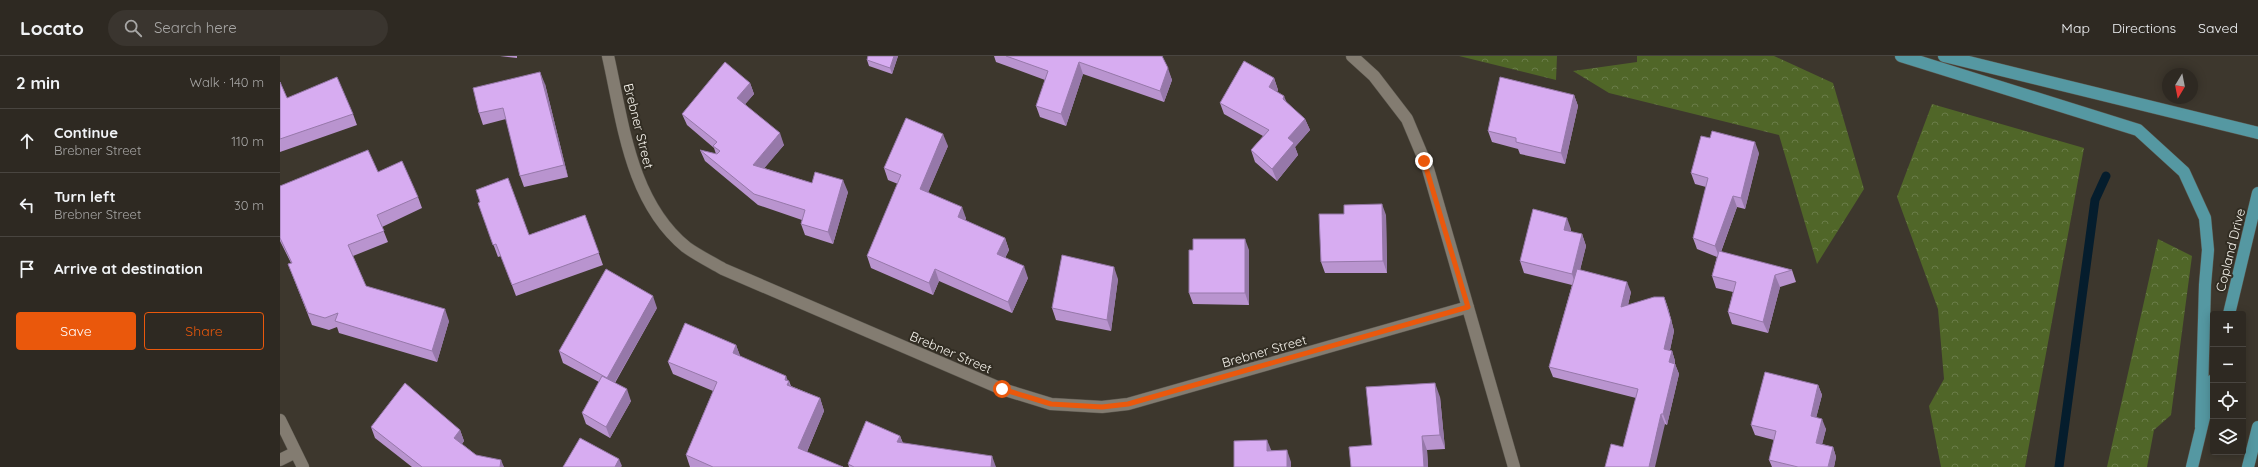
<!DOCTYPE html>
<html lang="en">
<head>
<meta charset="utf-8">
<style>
  body { margin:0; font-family:Quicksand,sans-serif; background:#3a352f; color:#f1f3f6 }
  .controls { position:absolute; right:12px; bottom:12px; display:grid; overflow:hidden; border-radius:4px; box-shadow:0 2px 10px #0003 }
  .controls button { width:36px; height:36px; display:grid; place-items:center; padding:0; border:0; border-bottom:1px solid #494540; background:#2e2922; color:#f1f3f6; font:20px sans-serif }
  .compass { position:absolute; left:1882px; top:12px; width:36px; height:36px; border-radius:50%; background:#2e2922; box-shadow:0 2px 10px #0003; rotate:190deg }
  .stop { position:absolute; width:12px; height:12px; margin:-9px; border:3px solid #ea580c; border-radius:50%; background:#fff }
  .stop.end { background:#ea580c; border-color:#fff; box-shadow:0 1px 4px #0008 }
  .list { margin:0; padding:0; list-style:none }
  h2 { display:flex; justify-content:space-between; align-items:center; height:52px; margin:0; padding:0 16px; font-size:17px }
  h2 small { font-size:13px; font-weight:400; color:#a7a6a5 }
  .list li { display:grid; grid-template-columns:26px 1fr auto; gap:12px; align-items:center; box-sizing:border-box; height:64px; padding:0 16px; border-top:1px solid #494540 }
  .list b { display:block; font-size:15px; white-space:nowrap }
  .list p { margin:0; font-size:13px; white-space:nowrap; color:#a7a6a5 }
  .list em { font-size:13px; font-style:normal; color:#a7a6a5 }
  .actions { display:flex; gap:8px; padding:12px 16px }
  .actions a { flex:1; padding:9px 0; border:1px solid #ea580c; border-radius:4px; text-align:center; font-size:14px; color:#ea580c }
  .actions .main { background:#ea580c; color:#fff }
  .icon { flex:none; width:22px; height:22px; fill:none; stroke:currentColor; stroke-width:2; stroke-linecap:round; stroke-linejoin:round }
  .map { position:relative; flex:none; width:1978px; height:411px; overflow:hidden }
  header { display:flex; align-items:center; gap:24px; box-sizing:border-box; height:56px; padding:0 20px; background:#2e2922; border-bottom:1px solid #494540 }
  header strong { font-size:19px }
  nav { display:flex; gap:22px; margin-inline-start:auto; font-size:14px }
  .search { width:280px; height:36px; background:#3a352f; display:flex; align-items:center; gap:10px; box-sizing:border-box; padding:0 14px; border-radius:22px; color:#a7a6a5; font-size:15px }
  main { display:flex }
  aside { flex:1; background:#2e2922 }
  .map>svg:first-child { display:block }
  .forest { fill:url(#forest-crowns) }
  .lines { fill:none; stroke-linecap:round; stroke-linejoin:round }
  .stream { stroke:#051d2d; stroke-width:9 }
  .minor-casing { stroke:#5a564d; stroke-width:13 }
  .major-casing { stroke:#5a564d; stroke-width:13 }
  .minor { stroke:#837c71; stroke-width:12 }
  .major { stroke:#5598a2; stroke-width:12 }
  .wall { fill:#b994cf }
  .shaded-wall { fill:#9678a9 }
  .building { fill:#d7acf1; stroke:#9678a9 }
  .route { stroke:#ea580c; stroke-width:5 }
  .labels { text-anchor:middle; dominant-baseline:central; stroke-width:4; stroke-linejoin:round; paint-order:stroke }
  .street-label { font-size:13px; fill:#f7f4ed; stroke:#322d23 }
</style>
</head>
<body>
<header>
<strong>Locato</strong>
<div class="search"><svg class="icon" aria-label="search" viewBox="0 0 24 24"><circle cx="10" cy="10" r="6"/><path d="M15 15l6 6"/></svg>Search here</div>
<nav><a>Map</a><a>Directions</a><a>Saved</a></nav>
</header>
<main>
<aside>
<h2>2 min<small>Walk · 140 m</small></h2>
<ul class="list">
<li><svg class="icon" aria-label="ahead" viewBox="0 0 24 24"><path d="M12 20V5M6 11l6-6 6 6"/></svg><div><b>Continue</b><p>Brebner Street</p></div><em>110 m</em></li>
<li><svg class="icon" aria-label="left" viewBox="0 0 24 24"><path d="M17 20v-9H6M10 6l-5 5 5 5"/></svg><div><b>Turn left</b><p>Brebner Street</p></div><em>30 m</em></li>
<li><svg class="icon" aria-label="arrive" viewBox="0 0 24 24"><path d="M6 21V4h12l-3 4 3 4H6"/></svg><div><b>Arrive at destination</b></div></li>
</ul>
<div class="actions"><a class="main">Save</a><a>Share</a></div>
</aside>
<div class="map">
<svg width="1978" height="411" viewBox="0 0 1978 411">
  <defs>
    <pattern id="forest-crowns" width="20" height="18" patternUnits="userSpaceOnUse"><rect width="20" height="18" fill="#506628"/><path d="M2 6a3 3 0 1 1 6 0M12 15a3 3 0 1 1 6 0" fill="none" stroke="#6a7c48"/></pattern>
  </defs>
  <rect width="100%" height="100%" fill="#3d372d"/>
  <path class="forest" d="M1179 0H1277L1276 24Z
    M1357 0H1494L1553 27 1584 133 1537 208 1499 79 1329 37 1293 15 1357 6Z
    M1652 48 1804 92 1745 411H1661L1649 350 1664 323 1658 253 1617 141Z
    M1878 183 1912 200 1891 359 1874 374 1867 411H1827Z"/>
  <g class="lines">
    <path class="stream" d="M1779 411 1815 144 1826 120"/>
    <g class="minor-casing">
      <path id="minor" d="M328 0C343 66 350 145 406 191 417 199 431 206 443 213L722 333 771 348 822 351 848 348 1188 251
        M1072 0 1094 20 1127 63 1148 113 1234 411
        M0 364 23 411
        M0 404 14 397"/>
    </g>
    <g class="major-casing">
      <path id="major" d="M1621 0 1858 74 1904 116 1925 162 1928 194 1925 229 1921 371
        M1664 0 1978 77
        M1949 258 1978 137
        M1912 411 1933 324
        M1968 411 1978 371"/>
    </g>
    <use href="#minor" class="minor"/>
    <use href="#major" class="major"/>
  </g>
  <path class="wall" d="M220 0H237V2Z
    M618 0 612 18 589 10 587 4Z
    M714 0H882L892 24 884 46 803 18 786 70 760 61 756 50 765 24 716 6Z
    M994 22 998 34 997 36 1007 47 1025 63 1030 74 1015 91 1018 99 997 125 975 106 971 94 983 80 944 58 940 47Z
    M0 26 7 42 73 58 77 69 0 96Z
    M470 27 474 38 465 48 504 89 484 112 532 127 568 136 553 188 525 179 521 168 522 164 478 149 425 105 420 94 436 98 434 92 407 69 402 58Z
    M265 28 288 121 244 131 240 120 226 63 203 69 199 57Z
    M1294 39 1298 50 1285 108 1240 98 1238 93 1212 86 1208 75Z
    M668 90 648 136 686 162 685 165 725 182 729 194 725 202 748 222 732 257 659 225 653 239 591 212 587 200 618 128 608 124 604 112Z
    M1479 97 1465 153 1457 151 1441 196 1512 214 1516 226 1500 231 1488 277 1452 268 1448 256 1453 236 1436 232 1432 220 1437 201 1417 193 1413 182 1426 131 1415 128 1411 117Z
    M98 116 138 141 142 152 102 171 108 186 73 200 86 230 169 265 157 306 59 277 57 271 49 274 32 269 8 208 11 207 0 185V130Z
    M198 147 249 179 305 159 323 209 236 240 221 200 218 201Z
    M1064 158 1106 159 1107 217H1045L1041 206Z
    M1291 173V176L1302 178 1306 190 1300 214 1351 236 1348 249 1384 241 1388 252 1394 275 1390 294 1392 295 1395 305V308L1399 318 1387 369 1385 368 1343 391 1356 342 1273 321 1269 311 1292 229 1244 217 1240 205Z
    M969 194V249L913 248 909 237Z
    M838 223 831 275 776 264 772 252Z
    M377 252 335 327 351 345 330 382 306 368 302 357 319 326 283 307 279 295Z
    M456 289 460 300 509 325 511 330 540 342 544 355 527 396 563 411H410L406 399 433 335 393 318 388 306Z
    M1538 329 1542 339 1536 362 1546 373 1542 388 1553 391 1556 401 1554 411H1492L1489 404 1494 384 1475 379 1471 369Z
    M1160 341 1165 393 1147 394 1148 411H1071L1092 389Z
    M91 371 180 374 184 385 182 388 196 399 224 411H132L95 382Z
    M620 380 623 387 716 411H569L568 408Z"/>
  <path class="shaded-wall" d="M614 0H618L612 18 610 12Z
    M799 6 803 18 786 70 781 58Z
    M888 12 892 24 884 46 880 35Z
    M260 16 265 28 288 121 284 109Z
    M994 22 998 34 993 43 989 31Z
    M470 27 474 38 461 53 457 42Z
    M1294 39 1298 50 1285 108 1281 97Z
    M1004 40 1009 52 1003 43Z
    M1025 63 1030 74 1015 91 1018 99 997 125 992 113 1008 82Z
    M500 77 504 89 477 121 473 109Z
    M663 78 668 90 645 144 640 133Z
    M1475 86 1479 97 1465 153 1461 142Z
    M563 124 568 136 553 188 548 176Z
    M1453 140 1457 151 1439 201 1435 190Z
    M1102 148 1106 159 1107 217 1103 205Z
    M682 151 686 162 682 173 678 161Z
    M1287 162 1291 173 1288 186 1284 174Z
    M1302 178 1306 190 1296 230 1292 218Z
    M725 182 729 194 721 210 717 198Z
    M965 183 969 194V249L965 237Z
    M744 210 748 222 732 257 728 246Z
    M834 211 838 223 831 275 827 264Z
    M655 213 659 225 653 239 649 227Z
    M1495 219 1500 231 1488 277 1483 266Z
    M1347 226 1351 236 1345 261 1341 251Z
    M373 240 377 252 331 333 327 322Z
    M1384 241 1388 252 1394 275 1388 303 1384 293Z
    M165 253 169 265 157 306 152 295Z
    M456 289 461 302 453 297Z
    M1392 295 1395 305 1392 317 1389 306Z
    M1395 308 1399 318 1387 369 1383 358Z
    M506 320 513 337 512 341 505 324Z
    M1155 327 1160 341 1165 393 1160 379Z
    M1538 329 1542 339 1534 370 1531 360Z
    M347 333 351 345 330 382 326 371Z
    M540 342 544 355 523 405 518 392Z
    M1381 358 1385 368 1375 411H1369Z
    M1542 363 1546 373 1540 397 1536 387Z
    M180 374 184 385 178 393 174 382Z
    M620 380 624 391 617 386Z
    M1142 380 1147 394 1148 411H1144Z
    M987 384 992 396 987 395Z
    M1553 391 1556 401 1554 411H1548Z
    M1007 394 1011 406V411H1007Z
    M712 400 716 411H711Z
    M339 403 342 410 341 411H335Z
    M221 404 224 411H220Z"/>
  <path class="building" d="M588 0H614L610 12 587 4Z
    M726 0H882L888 12 880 35 799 6 781 58 756 50 768 15Z
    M964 5 994 22 989 31 1004 40 1003 43 1025 63 1008 82 1014 87 992 113 971 94 989 74 940 47Z
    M445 6 470 27 457 42 500 77 473 109 532 127 535 116 563 124 548 176 521 168 525 154 474 138 420 94 437 98 440 95 433 90 437 86 402 58Z
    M260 16 284 109 240 120 223 52 199 57 193 32Z
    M57 21 73 58 0 83V26L7 42Z
    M1220 21 1294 39 1281 97 1236 86V82L1208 75Z
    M626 62 663 78 640 133 682 151 678 161 725 182 717 198 744 210 728 246 655 213 649 227 587 200 621 119 604 112Z
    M1432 75 1475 86 1461 142 1453 140 1435 190 1413 182 1428 122 1411 117 1421 80 1430 82Z
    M88 94 98 116 122 105 138 141 97 159 104 175 68 189 86 230 165 253 152 295 55 265 58 257 45 262 28 257 8 208 12 207 0 182V130Z
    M228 122 249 179 305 159 319 197 232 229 216 188 213 189 198 147 200 146 196 134Z
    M1102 148 1103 205 1041 206 1039 158H1064V149Z
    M1253 153 1287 162 1284 174 1302 178 1292 218 1240 205Z
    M913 183H965V237H909V194H913Z
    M1439 195 1512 214 1495 219 1483 266 1448 256 1456 226 1432 220Z
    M782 199 834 211 827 264 772 252Z
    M326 213 373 240 327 322 279 295Z
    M1297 213 1347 226 1341 251 1374 241H1384L1391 264 1384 293 1392 295 1389 306 1395 308 1383 358H1381L1369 411H1325L1331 388 1343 391 1358 333 1269 311Z
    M405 267 456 289 453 297 506 320 505 324 509 325 507 329 540 342 518 392 563 411H433L406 399 437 326 388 306Z
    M1485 316 1538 329 1531 360 1542 363 1536 387 1553 391 1548 411H1518L1489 404 1496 375 1471 369Z
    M322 320 347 333 326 371 302 357Z
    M125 327 180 374 174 382 196 399 221 404 220 411H142L91 371Z
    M1155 327 1160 379 1142 380 1144 411H1071L1069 391 1092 389 1086 331Z
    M586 365 620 380 617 386 712 400 711 411H574L568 408Z
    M300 382 339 403 335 411H283Z
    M987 384V395L1007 394V411H954V385Z"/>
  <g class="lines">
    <path class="route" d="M722 333 771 348 822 351 848 348 1188 251 1144 105"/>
  </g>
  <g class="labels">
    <g class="street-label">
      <text transform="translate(359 70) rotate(76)">Brebner Street</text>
      <text transform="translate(1950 194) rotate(-76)">Copland Drive</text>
      <text transform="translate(984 295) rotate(-16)">Brebner Street</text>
      <text transform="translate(671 296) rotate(23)">Brebner Street</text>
    </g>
  </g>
</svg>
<div class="controls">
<button>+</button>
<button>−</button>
<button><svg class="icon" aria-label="locate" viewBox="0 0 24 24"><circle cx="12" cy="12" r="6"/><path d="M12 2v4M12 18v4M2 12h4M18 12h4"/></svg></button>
<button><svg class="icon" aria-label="layers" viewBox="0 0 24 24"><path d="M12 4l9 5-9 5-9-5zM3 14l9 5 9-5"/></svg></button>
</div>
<svg class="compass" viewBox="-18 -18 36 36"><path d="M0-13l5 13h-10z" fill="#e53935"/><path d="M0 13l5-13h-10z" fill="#a7a6a5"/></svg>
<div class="stop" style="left:722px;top:333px"></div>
<div class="stop end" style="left:1144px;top:105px"></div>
</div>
</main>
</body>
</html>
